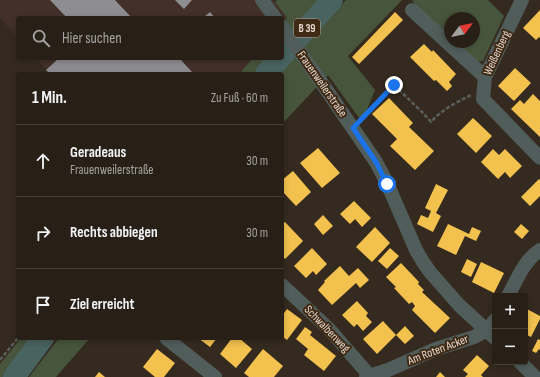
<!DOCTYPE html>
<html lang="de">
<head>
<meta charset="utf-8">
<style>
  body { margin:0; font-family:"Sofia Sans Condensed",sans-serif; background:#342d24; color:#f1f3f6 }
  .controls { position:absolute; right:12px; bottom:12px; display:grid; overflow:hidden; border-radius:4px; box-shadow:0 2px 6px #0003 }
  .controls button { width:36px; height:36px; display:grid; place-items:center; padding:0; border:0; border-bottom:1px solid #443e36; background:#282017; color:#f1f3f6; font:20px sans-serif }
  .compass { position:absolute; left:444px; top:12px; width:36px; height:36px; border-radius:50%; background:#282017; box-shadow:0 2px 6px #0003; rotate:58deg }
  .stop { position:absolute; width:12px; height:12px; margin:-9px; border:3px solid #1a73e8; border-radius:50%; background:#fff }
  .stop.end { background:#1a73e8; border-color:#fff; box-shadow:0 1px 4px #0008 }
  .list { margin:0; padding:0; list-style:none }
  h2 { display:flex; justify-content:space-between; align-items:center; height:52px; margin:0; padding:0 16px; font-size:17px }
  h2 small { font-size:13px; font-weight:400; color:#a5a3a1 }
  .list li { display:grid; grid-template-columns:26px 1fr auto; gap:12px; align-items:center; box-sizing:border-box; height:72px; padding:0 16px; border-top:1px solid #443e36 }
  .list b { display:block; font-size:15px; white-space:nowrap }
  .list p { margin:0; font-size:13px; white-space:nowrap; color:#a5a3a1 }
  .list em { font-size:13px; font-style:normal; color:#a5a3a1 }
  .icon { flex:none; width:22px; height:22px; fill:none; stroke:currentColor; stroke-width:2; stroke-linecap:round; stroke-linejoin:round }
  .map { position:relative; flex:none; width:540px; height:377px; overflow:hidden }
  .search { position:absolute; background:#282017; box-shadow:0 2px 6px #0003; left:16px; top:16px; width:268px; height:44px; display:flex; align-items:center; gap:10px; box-sizing:border-box; padding:0 14px; border-radius:4px; color:#a5a3a1; font-size:15px }
  .panel { position:absolute; background:#282017; box-shadow:0 2px 6px #0003; left:16px; top:72px; width:268px; height:268px; border-radius:4px }
  .map>svg:first-child { display:block }
  .industrial { fill:#423029 }
  .green { fill:#47553c }
  .homes { fill:#f2c14e }
  .industry { fill:#8d8d92 }
  .lines { fill:none; stroke-linecap:round; stroke-linejoin:round }
  .path { stroke:#5a5f5b; stroke-width:2.5; stroke-dasharray:4 2; stroke-linecap:butt }
  .minor { stroke:#505d5b; stroke-width:14 }
  .primary { stroke:#486360; stroke-width:22 }
  .minor-bridge { stroke:#505d5b; stroke-width:14 }
  .route { stroke:#1a73e8; stroke-width:5 }
  .labels { text-anchor:middle; dominant-baseline:central; stroke-width:4; stroke-linejoin:round; paint-order:stroke }
  .shield { fill:#3f2a15; stroke:#b5a495; stroke-width:1 }
  .shield-label { font-size:11px; font-weight:bold; fill:#e7d8cc }
  .street-label { font-size:12px; fill:#e7d8cc; stroke:#3f2a15 }
</style>
</head>
<body>
<div class="map">
<svg width="540" height="377" viewBox="0 0 540 377">
  <rect width="100%" height="100%" fill="#352a1f"/>
  <path class="industrial" d="M0 0H274L287 18 282 24V18H18V38L0 18Z
    M36 58H253L239 74H50Z"/>
  <path class="green" d="M277 0H321L282 44V24L287 18 275 2Z
    M346 0H402L348 56 375 90 362 122 328 75 282 124V74H279Z
    M414 0H488L504 16 483 61 475 62 454 42H474V18H450V38L412 1Z
    M253 58H270L256 74H239Z
    M21 338H34L5 377H0V364Z
    M59 338H90L56 377H29Z"/>
  <path class="homes" d="M540 10V38L539 37 536 40 523 28Z
    M395 12 403 20 359 64 352 57Z
    M424 44 432 52 433 50 456 74 449 82 452 86 447 91 436 80 434 81 410 57Z
    M515 68 531 83 514 101 498 86Z
    M533 94 540 101V137L511 109 520 100 524 104Z
    M389 98 413 123 409 127 434 151 415 170 390 146 397 139 372 114Z
    M473 118 492 136 476 153 457 134Z
    M318 148 340 173 322 188 300 163Z
    M493 149 499 155 505 149 522 166 510 178 505 172 498 179 481 162Z
    M293 171 311 192 296 206 282 191V180Z
    M539 179 540 180V196L530 206 521 197Z
    M436 184 448 190 436 213 441 216 433 232 417 224 421 215 428 218 431 211 425 208Z
    M354 201 371 218 362 227 355 219 350 224 340 214Z
    M323 215 333 226 323 235 314 224Z
    M285 222 303 241 285 259 282 255V224Z
    M448 224 469 234 472 227 481 231 476 241 465 236 456 255 437 246Z
    M521 224 529 231 522 239 514 232Z
    M375 227 390 243 372 262 356 247Z
    M312 248 327 264 316 275 313 271 306 278 294 266Z
    M390 248 399 256 387 269 378 261Z
    M467 259 477 264 471 277 461 272Z
    M481 262 504 273 494 293 472 282Z
    M401 263 419 282 418 284 424 290 422 292 450 318 435 333 412 310 415 306 412 302 409 304 394 288 396 287 386 277Z
    M340 266 349 276 358 268 369 280 360 288 356 283 332 305 318 290 325 282 324 281Z
    M357 301 368 313 366 316 372 322 363 331 357 324 354 327 342 315Z
    M525 308 540 316V319L531 337 525 334Z
    M287 309 302 320 287 340 282 336V316Z
    M383 321 396 335 405 326 414 336 405 344 396 335 377 354 363 339Z
    M305 327 312 332 310 335 336 356 324 371 304 355 308 349 296 339Z
    M198 338H217L210 347Z
    M232 338H239L252 349 236 368 220 354Z
    M538 339 540 340V350L539 349 536 353 532 351Z
    M157 349 175 363 164 377H155L143 367Z
    M263 349 283 366 274 377H249L244 373Z
    M477 355 489 366 481 375 483 377H465L468 374 463 370Z
    M99 372 105 377H95Z
    M440 372 445 377H436Z"/>
  <path class="industry" d="M50 0H115L132 18H67Z
    M175 0H192L184 9Z
    M210 12 215 18H203Z
    M59 58H179L194 74H50L46 70Z"/>
  <g class="lines">
    <path class="path" d="M362 120 394 85 423 113 431 122C441 110 457 102 471 95
      M0 360 18 338"/>
    <path class="minor" d="M262 0 275 18
      M522 0 485 77 483 99 540 158
      M412 10 485 77
      M321 82 376 162 387 183 416 250 423 262 430 272 459 305 495 338
      M282 285 329 329 370 376
      M508 296C517 280 524 260 540 250
      M166 338 215 377
      M520 362 535 377
      M366 377 388 370 436 349 474 337 487 330 495 320"/>
    <path class="primary" d="M282 56 332 0
      M266 74 280 58
      M14 377 43 338"/>
    <path class="minor-bridge" d="M282 27 321 82"/>
  </g>
  <g class="lines">
    <path class="route" d="M387 184 376 162 353 128 394 85"/>
  </g>
  <g class="labels">
    <rect class="shield" x="294" y="19" width="26" height="18" rx="3"/>
    <g class="shield-label">
      <text x="307" y="28">B 39</text>
    </g>
    <g class="street-label">
      <text transform="translate(497 53) rotate(-65)">Weißenberg</text>
      <text transform="translate(322 84) rotate(55)">Frauenweilerstraße</text>
      <text transform="translate(327 329) rotate(46)">Schwalbenweg</text>
      <text transform="translate(438 350) rotate(-21)">Am Roten Acker</text>
    </g>
  </g>
</svg>
<div class="controls">
<button>+</button>
<button>−</button>
</div>
<svg class="compass" viewBox="-18 -18 36 36"><path d="M0-13l5 13h-10z" fill="#e53935"/><path d="M0 13l5-13h-10z" fill="#a5a3a1"/></svg>
<div class="stop" style="left:387px;top:184px"></div>
<div class="stop end" style="left:394px;top:85px"></div>
<div class="search"><svg class="icon" aria-label="search" viewBox="0 0 24 24"><circle cx="10" cy="10" r="6"/><path d="M15 15l6 6"/></svg>Hier suchen</div>
<section class="panel">
<h2>1 Min.<small>Zu Fuß · 60 m</small></h2>
<ul class="list">
<li><svg class="icon" aria-label="ahead" viewBox="0 0 24 24"><path d="M12 20V5M6 11l6-6 6 6"/></svg><div><b>Geradeaus</b><p>Frauenweilerstraße</p></div><em>30 m</em></li>
<li><svg class="icon" aria-label="right" viewBox="0 0 24 24"><path d="M7 20v-9h11M14 6l5 5-5 5"/></svg><div><b>Rechts abbiegen</b></div><em>30 m</em></li>
<li><svg class="icon" aria-label="arrive" viewBox="0 0 24 24"><path d="M6 21V4h12l-3 4 3 4H6"/></svg><div><b>Ziel erreicht</b></div></li>
</ul>
</section>
</div>
</body>
</html>
